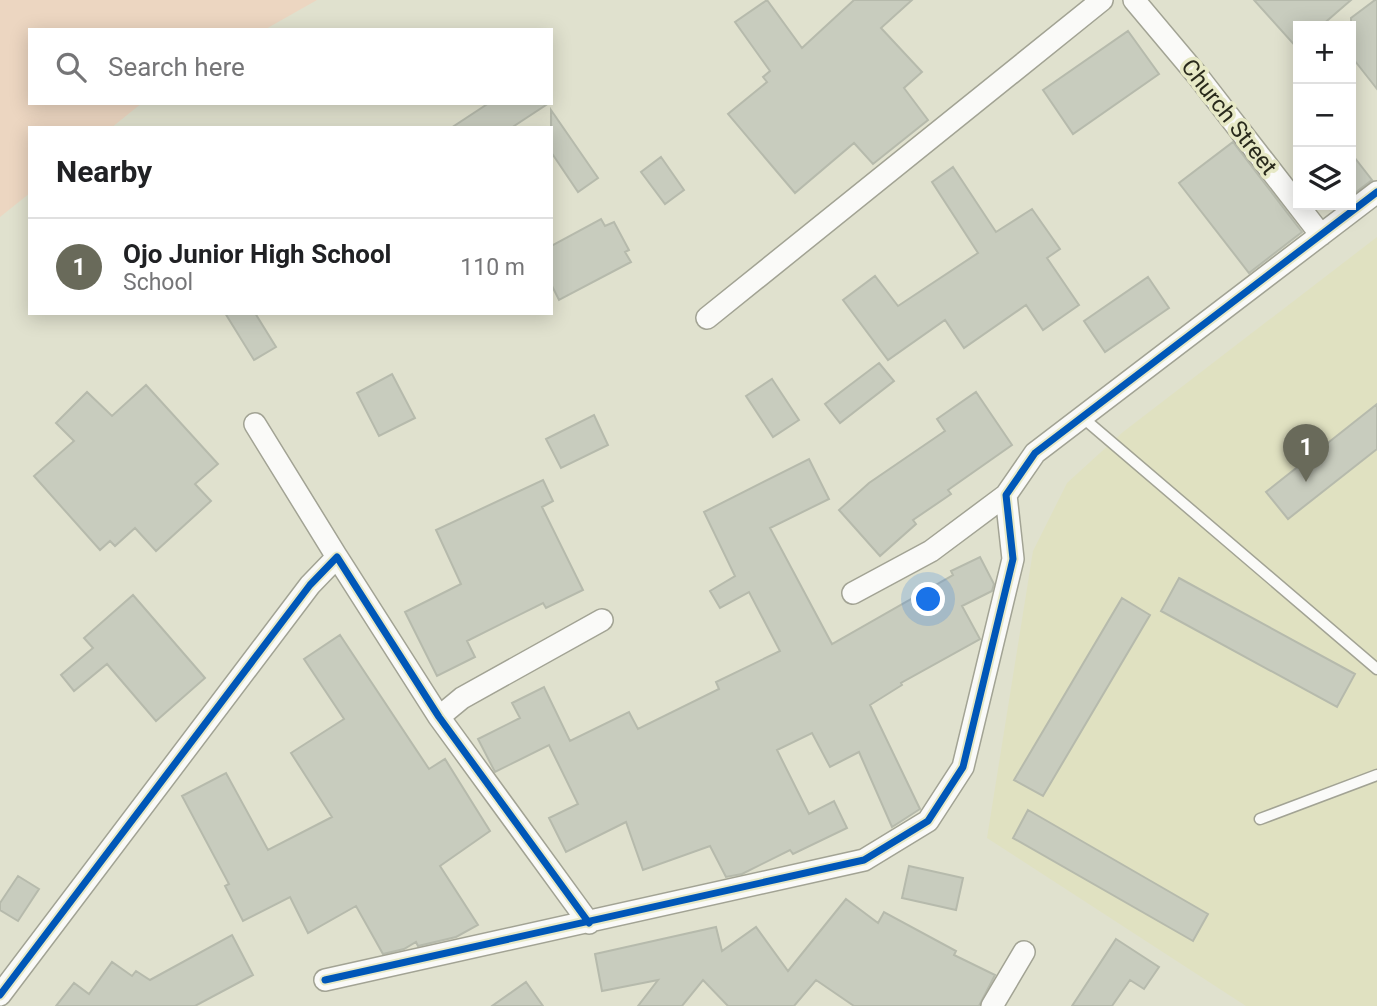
<!DOCTYPE html>
<html lang="en">
<head>
<meta charset="utf-8">
<style>
  body { margin:0; font-family:Roboto,sans-serif; background:#f2f2f2; color:#202124 }
  .controls { position:absolute; right:21px; top:21px; display:grid; overflow:hidden; border-radius:0px; box-shadow:0 4px 18px #0003 }
  .controls button { width:63px; height:63px; display:grid; place-items:center; padding:0; border:0; border-bottom:2px solid #e0e0e0; background:#fff; color:#202124; font:35px sans-serif }
  .you { position:absolute; left:929px; top:600px; width:24px; height:24px; margin:-18px; border:5px solid #fff; border-radius:50%; background:#1a73e8; box-shadow:0 0 0 10px #1a73e833 }
  .badge { display:grid; place-items:center; width:46px; height:46px; border-radius:50%; background:#696a5a; color:#fff; font-size:23px; font-weight:700 }
  .pin { position:absolute; translate:-50% -58px; filter:drop-shadow(0 2px 4px #0008) }
  .pin::after { content:''; position:absolute; top:37px; width:24px; height:21px; background:inherit; clip-path:polygon(0 0,100% 0,50% 100%) }
  .list { margin:0; padding:0; list-style:none }
  h2 { display:flex; justify-content:space-between; align-items:center; height:91px; margin:0; padding:0 28px; font-size:30px }
  h2 small { font-size:23px; font-weight:400; color:#757577 }
  .list li { display:grid; grid-template-columns:46px 1fr auto; gap:21px; align-items:center; box-sizing:border-box; height:98px; padding:0 28px; border-top:2px solid #e0e0e0 }
  .list b { display:block; font-size:26px; white-space:nowrap }
  .list p { margin:0; font-size:23px; white-space:nowrap; color:#757577 }
  .list em { font-size:23px; font-style:normal; color:#757577 }
  .icon { flex:none; width:38px; height:38px; fill:none; stroke:currentColor; stroke-width:2; stroke-linecap:round; stroke-linejoin:round }
  .map { position:relative; flex:none; width:1377px; height:1006px; overflow:hidden }
  .search { position:absolute; background:#fff; box-shadow:0 4px 18px #0003; left:28px; top:28px; width:525px; height:77px; display:flex; align-items:center; gap:18px; box-sizing:border-box; padding:0 24px; border-radius:0px; color:#757577; font-size:26px }
  .panel { position:absolute; background:#fff; box-shadow:0 4px 18px #0003; left:28px; top:126px; width:525px; height:189px; border-radius:0px }
  .map>svg:first-child { display:block }
  .built { fill:#e0e1c1 }
  .green { fill:#ecd6c1 }
  .building { fill:#c8ccbe; stroke:#b6baac; stroke-width:2 }
  .lines { fill:none; stroke-linecap:round; stroke-linejoin:round }
  .lane-casing { stroke:#a2a394; stroke-width:13 }
  .street-casing { stroke:#a2a394; stroke-width:24 }
  .lane { stroke:#fafaf8; stroke-width:10 }
  .street { stroke:#fafaf8; stroke-width:21 }
  .cycleway-casing { stroke:#e7e9c6; stroke-width:11 }
  .cycleway { stroke:#0057b8; stroke-width:7 }
  .labels { text-anchor:middle; dominant-baseline:central; stroke-width:7; stroke-linejoin:round; paint-order:stroke }
  .street-label { font-size:23px; fill:#292a1c; stroke:#e7e9c6 }
</style>
</head>
<body>
<div class="map">
<svg width="1377" height="1006" viewBox="0 0 1377 1006">
  <rect width="100%" height="100%" fill="#e0e1ce"/>
  <path class="built" d="M1377 237V1006H1246L987 838 1033 551 1067 483 1123 432Z"/>
  <path class="green" d="M0 0H317L264 30H30V103H142L111 128H30V193L0 217Z"/>
  <path class="building" d="M767 0 802 48 854 0H912L881 28 922 72 904 88 928 120 873 164 854 143 795 193 728 114 767 82 763 77 770 71 735 22Z
    M1254 0H1351L1321 26H1298V49Z
    M1375 0H1377V89L1351 56V18Z
    M1128 31 1159 74 1073 134 1043 90Z
    M489 103H549L511 128H451Z
    M551 110 598 178 578 192 551 152Z
    M1233 142 1302 232 1249 273 1179 183Z
    M1351 153 1372 180 1351 196Z
    M661 157 684 190 665 204 641 172Z
    M953 167 996 232 1032 209 1060 249 1047 258 1079 305 1043 330 1026 305 964 348 945 320 888 360 843 300 875 276 898 306 978 253 932 182Z
    M601 219 605 226 614 222 629 250 625 252 631 262 559 300 551 284V246Z
    M1148 277 1169 308 1105 352 1084 321Z
    M225 313H255L276 347 254 360Z
    M879 363 894 381 840 423 825 404Z
    M392 374 415 418 379 436 357 393Z
    M772 379 799 420 773 437 746 396Z
    M146 385 218 464 195 484 211 501 156 551 135 528 115 546 110 541 100 550 34 476 74 441 56 423 87 392 112 416Z
    M976 392 1012 445 948 490 951 494 913 520 916 524 880 556 839 510 869 483 945 431 937 419Z
    M1377 404V449L1288 519 1266 492Z
    M594 415 608 445 561 468 546 439Z
    M809 459 829 499 770 528 832 644 953 575 951 571 980 557 994 584 992 591 962 606 980 639 901 683 902 685 870 705 920 809 892 827 859 752 830 767 812 733 777 750 809 814 834 801 847 828 793 854 790 850 742 874 726 877 710 846 643 870 626 822 566 852 549 818 578 804 549 745 495 772 478 739 520 718 512 703 544 687 570 741 629 712 638 729 719 689 716 682 780 651 749 592 720 608 710 591 735 576 704 512Z
    M543 480 553 501 542 507 583 590 546 608 543 603 467 641 475 657 437 676 405 612 461 584 436 530Z
    M1179 578 1355 674 1337 707 1161 611Z
    M133 595 205 678 156 721 107 664 74 691 61 675 93 648 84 638Z
    M1122 598 1150 615 1043 796 1014 780Z
    M340 635 429 769 445 759 490 831 440 866 478 925 456 937 418 946 416 942 404 949 383 954 356 906 308 933 290 897 243 921 225 886 229 884 182 796 226 773 268 850 332 817 291 753 344 719 304 659Z
    M1028 810 1208 914 1193 941 1013 838Z
    M909 866 963 878 956 910 902 898Z
    M18 876 39 889 18 921 0 910V903Z
    M846 899 878 923 884 912 956 951 954 955 995 975 979 1006H854L816 980 794 1006H728L703 980 682 1006H638L658 980 602 991 595 954 716 927 722 951 756 927 788 971Z
    M232 935 253 975 195 1006H56L74 983 89 994 112 962 132 976 136 971 150 980Z
    M1116 939 1159 967 1144 989 1130 980 1112 1006H1072Z
    M526 982 543 1006H492Z"/>
  <g class="lines">
    <g class="lane-casing">
      <path id="lane" d="M1082 417 1377 669
        M1260 819 1377 775"/>
    </g>
    <g class="street-casing">
      <path id="street" d="M1134 0 1197 75 1321 235
        M707 318 1102 0
        M255 424 337 557
        M853 593 931 551 1006 495
        M439 717 462 698 602 620
        M325 980 864 860 928 821 963 767 1013 559 1006 495 1035 453 1377 192
        M0 995 310 585 337 557 439 717 589 923
        M992 1006 1024 952"/>
    </g>
    <use href="#lane" class="lane"/>
    <use href="#street" class="street"/>
    <g class="cycleway-casing">
      <path id="cycleway" d="M325 980 864 860 928 821 963 767 1013 559 1006 495 1035 453 1377 192
        M0 995 310 585 337 557 439 717 589 923"/>
    </g>
    <use href="#cycleway" class="cycleway"/>
  </g>
  <g class="labels">
    <g class="street-label">
      <text transform="translate(1229 117) rotate(52)">Church Street</text>
    </g>
  </g>
</svg>
<div class="controls">
<button>+</button>
<button>−</button>
<button><svg class="icon" aria-label="layers" viewBox="0 0 24 24"><path d="M12 4l9 5-9 5-9-5zM3 14l9 5 9-5"/></svg></button>
</div>
<div class="you"></div>
<div class="pin badge" style="left:1306px;top:482px">1</div>
<div class="search"><svg class="icon" aria-label="search" viewBox="0 0 24 24"><circle cx="10" cy="10" r="6"/><path d="M15 15l6 6"/></svg>Search here</div>
<section class="panel">
<h2>Nearby<small></small></h2>
<ul class="list">
<li><span class="badge">1</span><div><b>Ojo Junior High School</b><p>School</p></div><em>110 m</em></li>
</ul>
</section>
</div>
</body>
</html>
